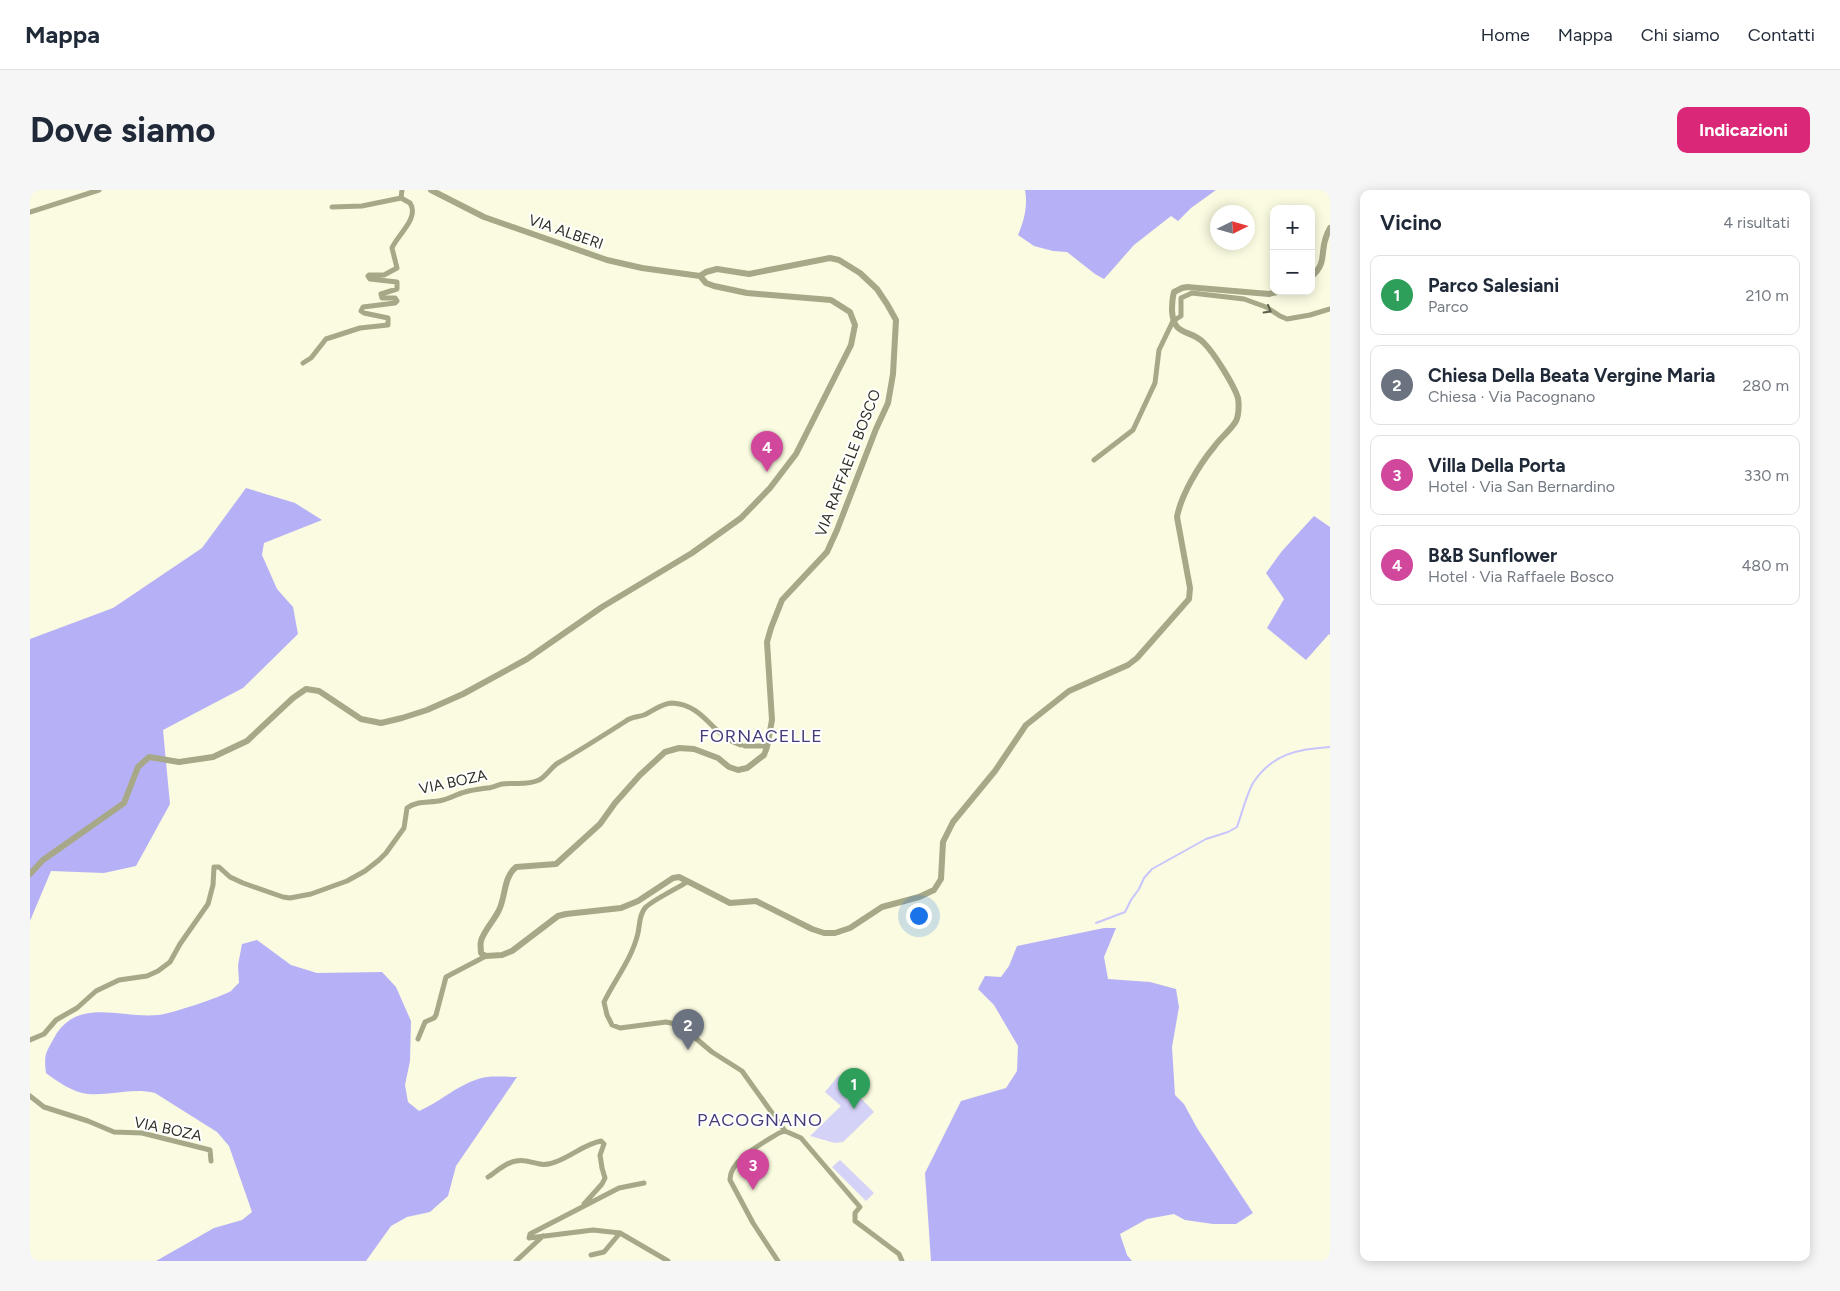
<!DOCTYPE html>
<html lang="it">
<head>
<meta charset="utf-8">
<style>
  body { margin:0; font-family:Figtree,sans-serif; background:#f6f6f7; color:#1f2937 }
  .controls { position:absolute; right:15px; top:15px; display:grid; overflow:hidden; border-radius:10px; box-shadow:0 2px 12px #0003 }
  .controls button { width:45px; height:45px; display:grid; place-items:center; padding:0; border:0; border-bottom:1px solid #e0e1e3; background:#fff; color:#1f2937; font:25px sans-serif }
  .compass { position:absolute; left:1180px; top:15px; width:45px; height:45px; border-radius:50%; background:#fff; box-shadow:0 2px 12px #0003; rotate:85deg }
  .you { position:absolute; left:888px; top:725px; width:18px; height:18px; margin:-12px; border:4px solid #fff; border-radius:50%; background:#1a73e8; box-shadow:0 0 0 8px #1a73e833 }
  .badge { display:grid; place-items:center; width:32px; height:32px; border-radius:50%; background:#db2777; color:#fff; font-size:16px; font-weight:700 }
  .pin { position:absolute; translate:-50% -41px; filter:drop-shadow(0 1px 2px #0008) }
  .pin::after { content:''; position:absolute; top:26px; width:18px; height:15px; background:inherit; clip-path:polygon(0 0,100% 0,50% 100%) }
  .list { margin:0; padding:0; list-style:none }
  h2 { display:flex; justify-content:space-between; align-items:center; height:65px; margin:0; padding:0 20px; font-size:21px }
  h2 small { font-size:16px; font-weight:400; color:#747a83 }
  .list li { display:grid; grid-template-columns:32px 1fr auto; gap:15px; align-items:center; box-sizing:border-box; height:80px; margin:0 10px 10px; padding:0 10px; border:1px solid #e0e1e3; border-radius:10px }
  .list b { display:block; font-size:19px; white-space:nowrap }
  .list p { margin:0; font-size:16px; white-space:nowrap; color:#747a83 }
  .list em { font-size:16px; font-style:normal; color:#747a83 }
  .map { position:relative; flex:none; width:1300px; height:1071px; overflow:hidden; border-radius:10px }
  header { display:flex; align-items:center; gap:30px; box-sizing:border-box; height:70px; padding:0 25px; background:#fff; border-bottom:1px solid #e0e1e3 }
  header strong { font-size:24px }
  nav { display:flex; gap:28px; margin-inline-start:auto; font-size:18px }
  .intro { display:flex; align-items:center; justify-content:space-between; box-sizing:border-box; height:120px; padding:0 30px }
  h1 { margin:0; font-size:35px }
  .button { padding:12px 22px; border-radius:10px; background:#db2777; color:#fff; font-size:18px; font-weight:700 }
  main { display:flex; gap:30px; padding:0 30px }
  aside { flex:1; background:#fff; border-radius:10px; box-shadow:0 2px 12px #0003 }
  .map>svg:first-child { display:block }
  .green { fill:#d4d2f7 }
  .forest { fill:#b6b1f6 }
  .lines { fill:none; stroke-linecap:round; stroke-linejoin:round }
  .stream { stroke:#c8c5fd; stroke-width:2 }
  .minor { stroke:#a7a888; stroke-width:5 }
  .tertiary { stroke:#a7a888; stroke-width:6 }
  .oneway { stroke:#5e5f4c }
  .labels { text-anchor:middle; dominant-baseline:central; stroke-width:4; stroke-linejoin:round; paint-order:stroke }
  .street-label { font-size:15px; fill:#2e2e24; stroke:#fff }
  .quarter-label { font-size:18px; letter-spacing:1px; fill:#453c79; stroke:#fff }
</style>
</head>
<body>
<header>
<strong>Mappa</strong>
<nav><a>Home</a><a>Mappa</a><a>Chi siamo</a><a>Contatti</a></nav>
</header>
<div class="intro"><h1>Dove siamo</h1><a class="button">Indicazioni</a></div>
<main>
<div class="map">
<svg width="1300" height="1071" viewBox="0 0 1300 1071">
  <rect width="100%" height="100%" fill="#fafbe0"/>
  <path class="green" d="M809 885 844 922 813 952 805 953 780 946 811 916 795 902Z
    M810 970 844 1003 836 1011 802 977Z"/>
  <path class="forest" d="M995 0H1186L1161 18 1148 31 1141 26 1104 55 1074 89 1065 84 1037 62 1023 61 1004 56 988 45C994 31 998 16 995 0Z
    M216 298 265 313 292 330 234 353 232 365 247 399 263 417 268 444 213 498 133 540 140 614 106 676 74 683 21 681 0 731V449L83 418 172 358Z
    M1284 326 1300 337V445L1299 444 1276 470 1237 438 1254 409 1236 383 1252 361Z
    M1074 738H1086L1074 767 1078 789 1120 792 1146 799 1149 817 1142 857 1145 905 1154 914 1167 938 1223 1023 1206 1034H1183L1155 1030 1144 1024 1117 1029 1090 1044 1097 1065 1102 1071H901L895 983 931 911 976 898 987 881 988 856 964 815 948 799 955 786 971 787 979 776 987 756Z
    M227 750 261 775 287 783 352 782 366 797 381 831 380 871 375 895 378 912 389 921C410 912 426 896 448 889 459 885 475 887 487 887L426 976 418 1006 400 1022 377 1027 361 1036 336 1071H126L184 1038 212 1030 222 1022 199 956 187 942 125 903C102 897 80 906 58 904 42 902 28 892 16 883 14 865 15 864 24 848 47 806 91 829 128 825 140 824 191 807 201 801 204 798 206 795 209 793L208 775 212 754Z"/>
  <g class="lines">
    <path class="stream" d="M1066 733 1095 722 1101 710 1109 699 1114 688 1122 679 1176 649 1198 642 1207 637C1212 623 1216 606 1223 593 1242 564 1267 559 1300 557"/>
    <path class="minor" d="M302 17 332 16 371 8 372 0
      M0 22 69 0
      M273 173 281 168 296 149 330 138 358 135V128L334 123 331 121 333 117 365 113 367 111 365 108H352L351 104 367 99V92L340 89 338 86 339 85H354L367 78 362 58C367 45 390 28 380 13L371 8
      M1064 270 1103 240 1125 193 1129 160 1143 131 1151 126V108L1162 103 1214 109 1236 117 1250 126 1257 129 1280 125 1300 119
      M715 556H735L737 557
      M657 692C648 698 621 711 615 718 609 725 610 734 608 743 602 769 585 789 574 812L577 825 582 835 590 838 636 832 650 835 682 862 712 881 755 941 771 948 830 1017 825 1023V1031L869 1064 872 1071
      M388 849 395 832 404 828 406 825 416 787 456 766
      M0 850 14 844 26 830 47 818 66 801 89 790 117 786 128 781 140 772 150 754 178 714 183 695 184 677H189L200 687 213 693 253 707 260 708 281 704 317 691 335 681 349 670 356 663 374 638 377 618C391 609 399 614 413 610 421 608 427 604 435 602 442 600 450 599 457 598 462 598 467 595 472 594 484 592 496 596 509 590 517 586 521 577 528 573 552 559 574 545 596 531 601 527 608 527 614 525 623 521 632 513 642 513 676 515 682 547 711 555
      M0 906 14 917 58 931 84 942 112 943 180 960 181 971
      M458 987C466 982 476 972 486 971 502 968 508 980 528 971 543 965 555 954 571 951L574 954 570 965 572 978 575 988 572 994 554 1014
      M614 993 589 998 500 1044 499 1048 563 1040 590 1043 638 1071
      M561 1065 574 1062 590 1043
      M486 1071 513 1046
      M748 1071 723 1033 700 990C699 970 733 953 749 943L755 941"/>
    <path class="tertiary" d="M401 0 454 27 577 70 612 78 670 86
      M1281 87C1300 71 1287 60 1300 38
      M0 684 13 670 94 613 108 577 119 567 149 572 183 567 217 551 263 508 276 499 289 501 331 529 351 533 372 528 397 520 433 504 497 469 572 417 662 363 711 328 740 298 766 264 821 155 825 135 820 122 801 110 717 103 684 96 676 93 670 86 676 82 687 79 719 84 800 68 809 70 830 83 847 99 857 114 866 130 863 184 858 213 846 239 807 340 797 362 752 410 741 438 737 452 742 530 737 557 734 565 717 578 708 580 699 577 688 568 664 559 649 558 635 562 610 585 585 613 570 634 526 674 486 677C473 688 476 706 469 720 464 731 454 740 451 751 450 755 451 759 451 763L456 766 472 765 482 761 528 726 536 724 591 718 608 711 643 688 649 687 661 693 700 713 726 711 782 739 794 743H805L820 738 852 717 889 707 904 700 911 689 913 652 923 632 965 581 996 535 1039 501 1098 475 1107 468 1159 409 1160 398 1147 327C1151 305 1169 275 1184 257 1190 248 1201 240 1206 231 1209 225 1209 214 1208 208 1204 195 1184 163 1174 153 1160 138 1144 148 1142 121 1142 114 1142 109 1144 102L1152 98 1157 97 1239 104 1251 101"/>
  </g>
  <defs><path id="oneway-chevron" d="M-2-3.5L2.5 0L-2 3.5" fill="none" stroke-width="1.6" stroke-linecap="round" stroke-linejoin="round" transform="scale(1.25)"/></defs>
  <use class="oneway" href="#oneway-chevron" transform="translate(1238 120) rotate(30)"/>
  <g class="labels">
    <g class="street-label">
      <text transform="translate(536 42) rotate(19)">VIA ALBERI</text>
      <text transform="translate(818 273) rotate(-69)">VIA RAFFAELE BOSCO</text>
      <text transform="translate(423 592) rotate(-12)">VIA BOZA</text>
      <text transform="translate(138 939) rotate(12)">VIA BOZA</text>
    </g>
    <g class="quarter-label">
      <text x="731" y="546">FORNACELLE</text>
      <text x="730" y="930">PACOGNANO</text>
    </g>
  </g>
</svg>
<div class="controls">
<button>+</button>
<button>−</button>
</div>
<svg class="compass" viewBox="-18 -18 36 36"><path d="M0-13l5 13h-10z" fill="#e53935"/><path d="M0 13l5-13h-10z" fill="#747a83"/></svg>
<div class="you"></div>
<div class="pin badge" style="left:824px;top:919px;background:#2e9e5b">1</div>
<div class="pin badge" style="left:658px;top:860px;background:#6b7280">2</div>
<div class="pin badge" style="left:723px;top:1000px;background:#d1479c">3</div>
<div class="pin badge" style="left:737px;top:282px;background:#d1479c">4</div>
</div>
<aside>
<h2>Vicino<small>4 risultati</small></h2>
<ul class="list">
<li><span class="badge" style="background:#2e9e5b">1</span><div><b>Parco Salesiani</b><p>Parco</p></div><em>210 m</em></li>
<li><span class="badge" style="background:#6b7280">2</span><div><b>Chiesa Della Beata Vergine Maria</b><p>Chiesa · Via Pacognano</p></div><em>280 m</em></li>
<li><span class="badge" style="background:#d1479c">3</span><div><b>Villa Della Porta</b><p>Hotel · Via San Bernardino</p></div><em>330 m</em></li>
<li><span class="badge" style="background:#d1479c">4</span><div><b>B&amp;B Sunflower</b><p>Hotel · Via Raffaele Bosco</p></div><em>480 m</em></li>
</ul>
</aside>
</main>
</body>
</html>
